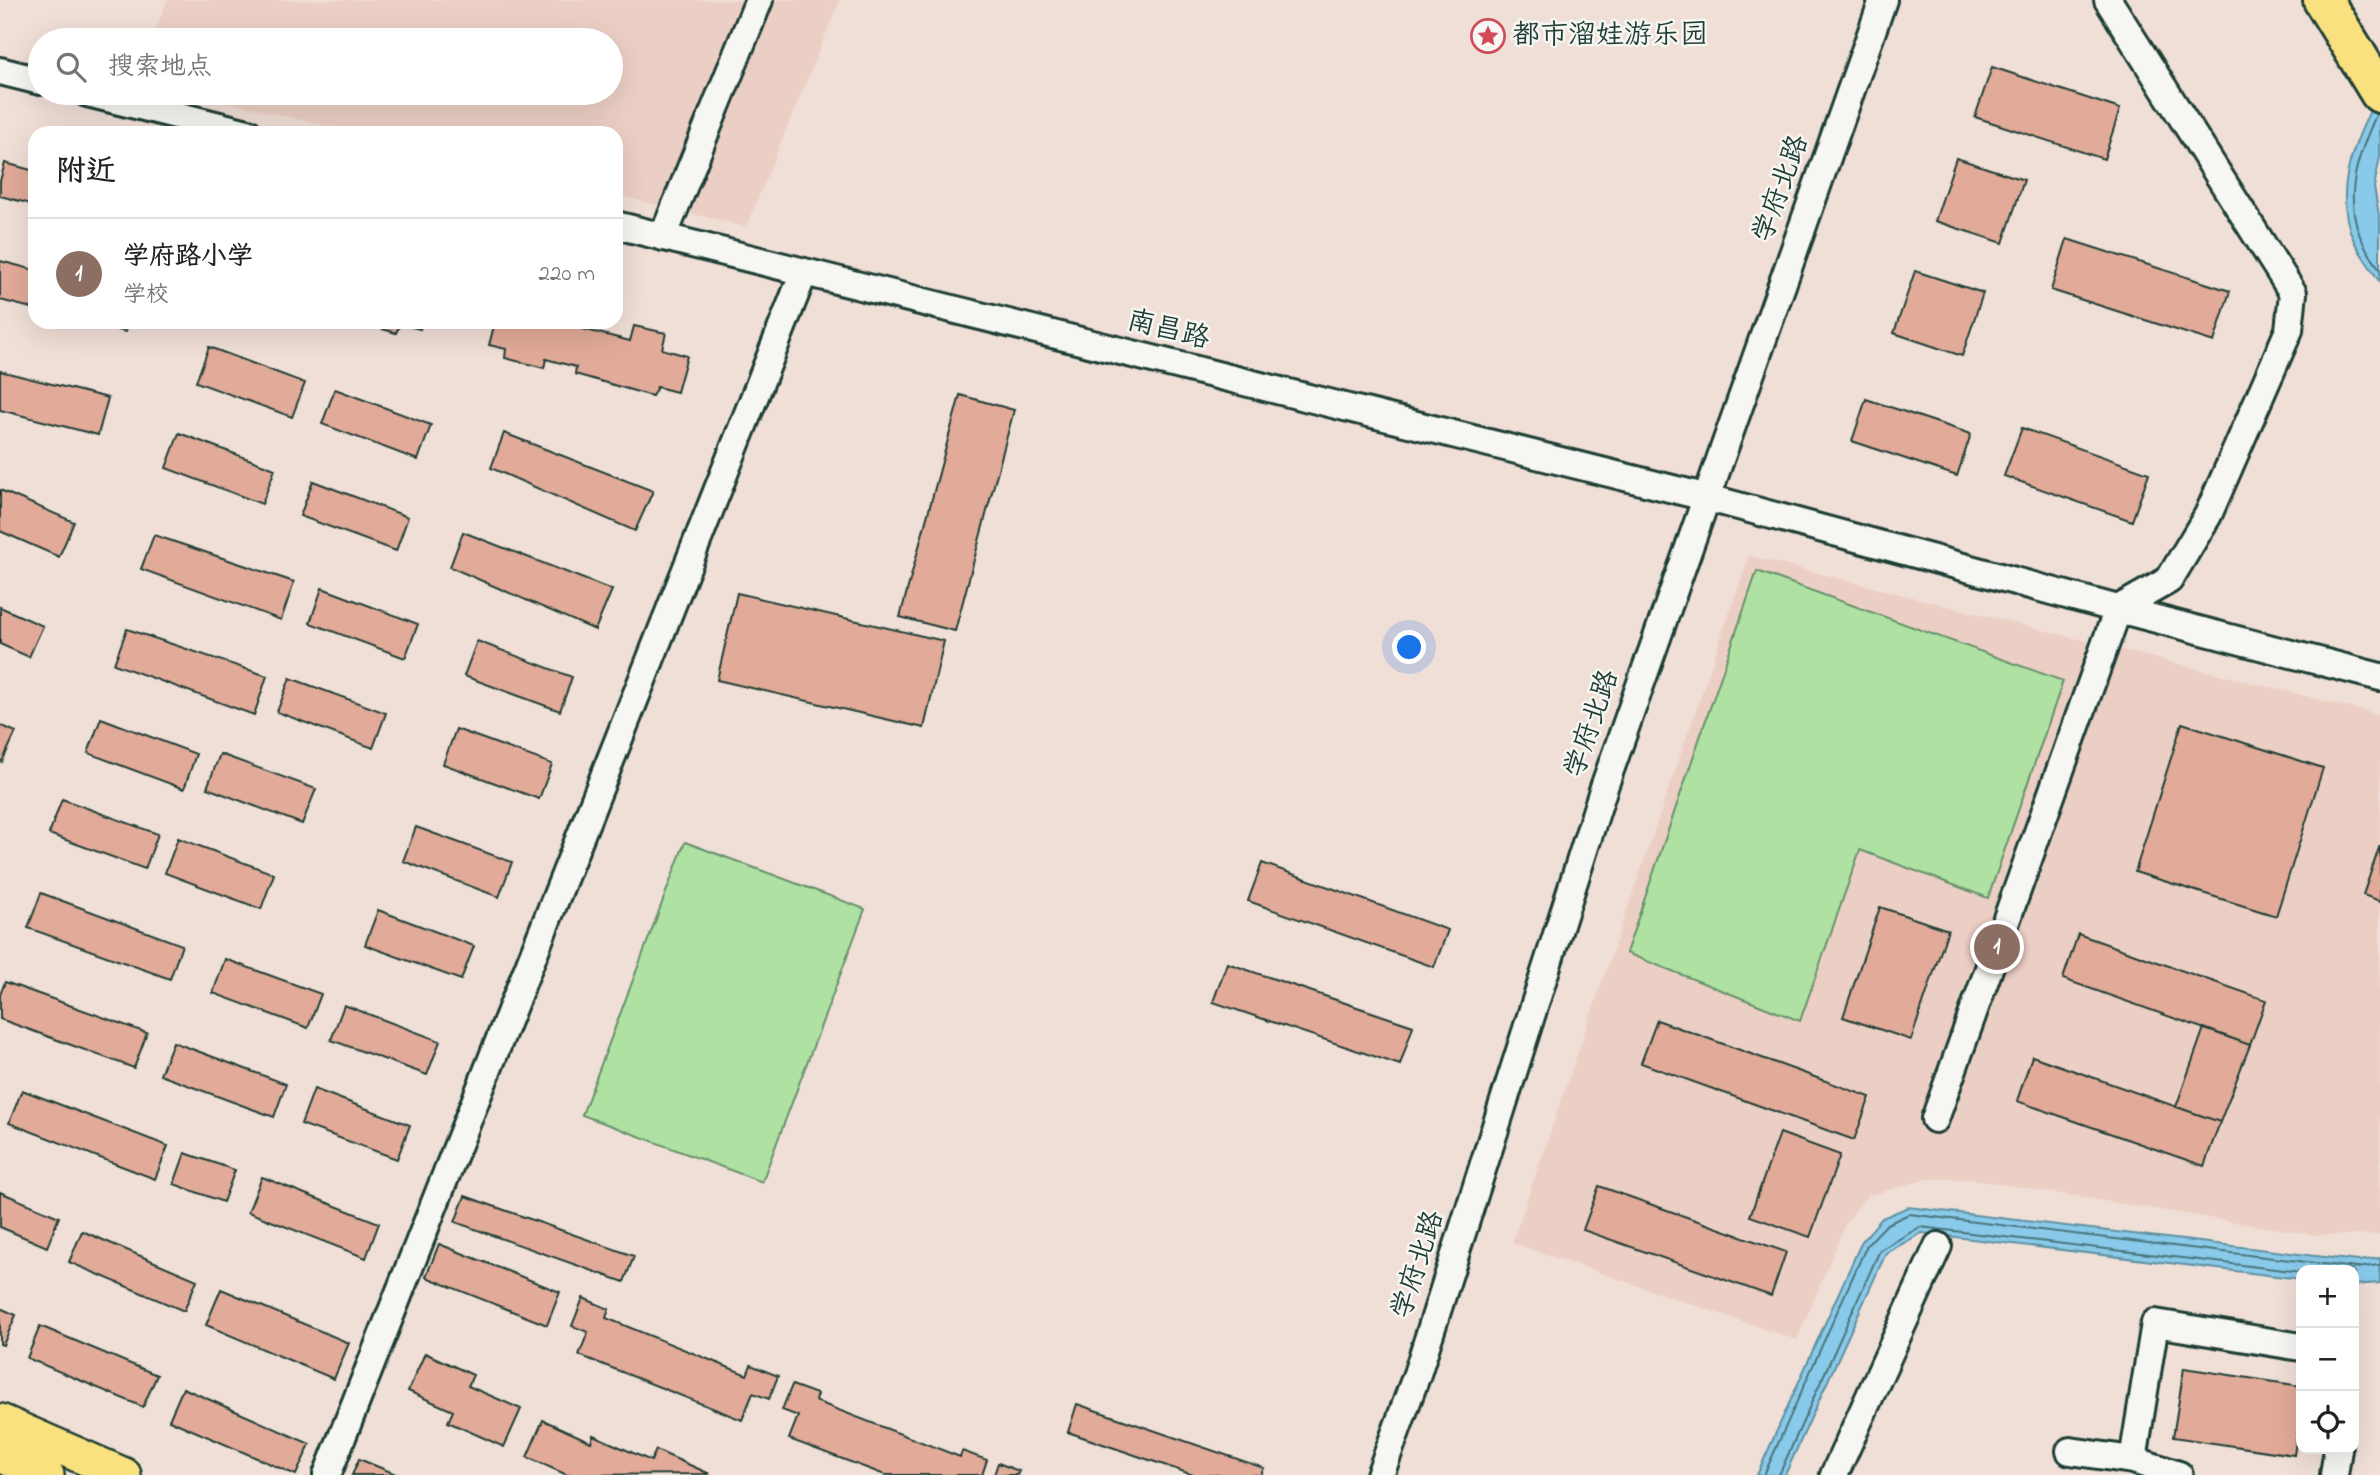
<!DOCTYPE html>
<html lang="zh">
<head>
<meta charset="utf-8">
<style>
  body { margin:0; font-family:"Indie Flower","LXGW WenKai TC",sans-serif; background:#f6f6f6; color:#222 }
  .controls { position:absolute; right:21px; bottom:21px; display:grid; overflow:hidden; border-radius:14px; box-shadow:0 7px 28px #0002 }
  .controls button { width:63px; height:63px; display:grid; place-items:center; padding:0; border:0; border-bottom:2px solid #e0e0e0; background:#fff; color:#222; font:35px sans-serif }
  .you { position:absolute; left:1410px; top:648px; width:24px; height:24px; margin:-18px; border:5px solid #fff; border-radius:50%; background:#1a73e8; box-shadow:0 0 0 10px #1a73e833 }
  .badge { display:grid; place-items:center; width:46px; height:46px; border-radius:50%; background:#d1495b; color:#fff; font-size:23px; font-weight:700 }
  .pin { position:absolute; translate:-50% -50%; border:4px solid #fff; box-shadow:0 2px 7px #0006 }
  .list { margin:0; padding:0; list-style:none }
  h2 { display:flex; justify-content:space-between; align-items:center; height:91px; margin:0; padding:0 28px; font-size:30px }
  h2 small { font-size:23px; font-weight:400; color:#767676 }
  .list li { display:grid; grid-template-columns:46px 1fr auto; gap:21px; align-items:center; box-sizing:border-box; height:112px; padding:0 28px; border-top:2px solid #e0e0e0 }
  .list b { display:block; font-size:26px; white-space:nowrap }
  .list p { margin:0; font-size:23px; white-space:nowrap; color:#767676 }
  .list em { font-size:23px; font-style:normal; color:#767676 }
  .icon { flex:none; width:38px; height:38px; fill:none; stroke:currentColor; stroke-width:2; stroke-linecap:round; stroke-linejoin:round }
  .map { position:relative; flex:none; width:2380px; height:1475px; overflow:hidden }
  .search { position:absolute; background:#fff; box-shadow:0 7px 28px #0002; left:28px; top:28px; width:595px; height:77px; display:flex; align-items:center; gap:18px; box-sizing:border-box; padding:0 24px; border-radius:38px; color:#767676; font-size:26px }
  .panel { position:absolute; background:#fff; box-shadow:0 7px 28px #0002; left:28px; top:126px; width:595px; height:203px; border-radius:21px }
  .map>svg:first-child { display:block }
  .built { fill:#eccfc4 }
  .green { fill:#aee1a2; stroke:#668f6b; stroke-width:2 }
  .water { fill:#89c9e9; stroke:#5f91a1; stroke-width:2 }
  .lines { fill:none; stroke-linecap:round; stroke-linejoin:round }
  .shore { stroke:#49757c; stroke-width:2 }
  .building { fill:#e2aa99; stroke:#1f3d34; stroke-width:2 }
  .minor-casing { stroke:#1f3d34; stroke-width:32 }
  .major-casing { stroke:#1f3d34; stroke-width:38 }
  .highway-casing { stroke:#1f3d34; stroke-width:44 }
  .minor { stroke:#f6f6f2; stroke-width:26 }
  .major { stroke:#fae180; stroke-width:33 }
  .highway { stroke:#fae180; stroke-width:38 }
  .labels { text-anchor:middle; dominant-baseline:central; stroke-width:5; stroke-linejoin:round; paint-order:stroke }
  .poi-label { font-size:28px; fill:#1f3d34; stroke:#f6f6f2; text-anchor:start }
  .street-label { font-size:28px; fill:#1f3d34; stroke:#f6f6f2 }
</style>
</head>
<body>
<div class="map">
<svg width="2380" height="1475" viewBox="0 0 2380 1475">
  <rect width="100%" height="100%" fill="#f0dfd7"/>
  <filter id="ink" filterUnits="userSpaceOnUse"><feTurbulence type="fractalNoise" baseFrequency=".0143" numOctaves="2"/><feDisplacementMap in="SourceGraphic" scale="14" xChannelSelector="R" yChannelSelector="G"/><feConvolveMatrix kernelMatrix="1 2 1 2 8 2 1 2 1" color-interpolation-filters="sRGB"/></filter>
  <g filter="url(#ink)">
    <path class="built" d="M167 0H840L746 227 616 195V133H357L189 93H611V40H152Z
      M1749 556 2380 715V1235H2315L1969 1179H1928L1867 1196 1846 1223 1797 1340 1512 1243Z"/>
    <path class="green" d="M1757 571 2063 681 1988 898 1860 850 1800 1021 1626 953Z
      M685 842 865 909 762 1182 582 1115Z"/>
    <path class="water" d="M2380 89V157L2374 187 2380 221V283C2372 269 2361 255 2354 241 2330 188 2358 137 2380 89Z
      M1908 1207 2358 1261 2380 1258V1283L2354 1285V1270H2301V1279L1922 1233 1886 1253 1785 1475H1757L1862 1241 1882 1218Z"/>
    <g class="lines">
      <path class="shore" d="M2377 113C2359 153 2343 193 2360 236 2365 248 2373 259 2380 270
        M1764 1475 1867 1245 1887 1224 1909 1214 2356 1268 2380 1265
        M1779 1475 1880 1250 1920 1227 2301 1272"/>
    </g>
    <path class="building" d="M1992 67 2120 109 2104 159 1975 117Z
      M1956 158 2024 180 2003 243 1935 221Z
      M5 163 35 171V205L0 196V181Z
      M2067 239 2230 291 2214 342 2051 290Z
      M0 261 35 270V309L0 300Z
      M1915 271 1983 293 1962 356 1894 333Z
      M87 322H128L126 332Z
      M359 322H422L420 329 400 324 396 333Z
      M495 322H572L571 326 630 341 634 326 666 333 662 349 687 356 677 392 657 387 652 396 575 374 576 367 546 359 544 368 505 358 506 349 489 345Z
      M209 347 305 383 292 417 196 382Z
      M0 371 108 398 98 435 0 410Z
      M335 389 431 425 418 460 322 424Z
      M960 395 1014 410 955 631 900 617Z
      M1866 399 1971 434 1957 476 1852 441Z
      M2022 428 2149 473 2132 521 2004 476Z
      M179 433 275 469 262 504 166 468Z
      M504 433 653 491 635 531 491 468Z
      M313 481 408 517 396 551 300 516Z
      M0 490 74 522 59 557 0 531Z
      M463 532 612 590 595 630 450 567Z
      M154 535 294 582 281 620 141 569Z
      M322 588 418 624 405 658 310 623Z
      M737 593 944 641 924 728 717 680Z
      M0 607 43 626 29 657 0 644Z
      M127 629 267 676 254 715 114 664Z
      M477 641 572 677 560 711 464 676Z
      M290 678 386 713 373 748 277 712Z
      M101 718 196 754 184 789 88 753Z
      M2182 723 2323 768 2276 916 2135 872Z
      M0 725 16 732 2 762 0 761Z
      M456 729 552 764 539 799 443 764Z
      M220 754 316 789 302 824 207 788Z
      M62 799 158 834 145 869 49 834Z
      M416 827 512 862 499 897 403 861Z
      M178 838 274 874 261 909 165 873Z
      M2380 845V901L2363 895Z
      M1262 863 1448 930 1434 967 1248 901Z
      M41 893 182 945 170 979 28 928Z
      M1880 907 1948 930 1911 1040 1843 1017Z
      M378 910 474 946 461 980 365 945Z
      M2078 934 2266 1000 2250 1045 2063 979Z
      M225 959 321 994 308 1028 213 993Z
      M1227 963 1413 1026 1400 1065 1213 1002Z
      M5 982 147 1033 134 1068 0 1019V995Z
      M344 1005 440 1041 427 1075 331 1040Z
      M1657 1020 1870 1097 1854 1140 1641 1063Z
      M2204 1028 2250 1045 2220 1122 2176 1107Z
      M173 1042 286 1084 274 1117 160 1075Z
      M2032 1056 2220 1122 2204 1166 2017 1101Z
      M314 1089 410 1125 397 1159 301 1124Z
      M22 1090 168 1146 155 1179 9 1123Z
      M1780 1133 1840 1155 1810 1237 1750 1216Z
      M185 1153 235 1170 223 1202 174 1184Z
      M262 1177 379 1223 366 1258 248 1212Z
      M1599 1186 1786 1252 1771 1296 1583 1230Z
      M0 1192 59 1217 47 1247 0 1227Z
      M465 1196 634 1256 624 1282 455 1222Z
      M82 1231 197 1280 184 1311 69 1262Z
      M439 1244 560 1292 547 1325 426 1277Z
      M221 1289 349 1343 334 1379 206 1325Z
      M583 1298 609 1309 606 1318 747 1375 751 1365 778 1376 769 1399 753 1393 742 1420 579 1355 588 1332 572 1326Z
      M0 1308 16 1315 3 1345 0 1344Z
      M40 1326 157 1375 143 1407 27 1358Z
      M425 1353 473 1375 468 1386 521 1409 504 1447 448 1422 453 1411 408 1391Z
      M2184 1368 2301 1386V1409L2294 1455 2173 1437Z
      M792 1385 817 1394 815 1401 960 1457 962 1451 987 1460 982 1475H885L789 1439 798 1416 782 1410Z
      M183 1388 310 1444 296 1475 169 1420Z
      M1077 1404 1264 1468 1261 1475H1193L1068 1432Z
      M543 1420 591 1442 593 1435 651 1461 656 1450 710 1474 567 1475 527 1457Z
      M359 1459 398 1475H352Z
      M998 1463 1019 1471 1017 1475H994Z"/>
    <g class="lines">
      <g class="minor-casing">
        <path id="minor" d="M0 71 40 81
          M87 93 248 133
          M616 225 1705 497 2118 609 2169 580 2208 515 2289 330 2293 293 2108 0
          M663 237 759 0
          M1935 1119 2118 609 2380 677
          M2070 1451 2133 1460 2179 1475
          M2133 1460 2155 1323 2301 1347
          M327 1475 804 272
          M1380 1475 1417 1374 1603 790 1883 0
          M1834 1475 1938 1246
          M2334 1475 2338 1449"/>
      </g>
      <g class="major-casing">
        <path id="major" d="M0 1421 124 1475
          M0 1455 47 1475"/>
      </g>
      <g class="highway-casing">
        <path id="highway" d="M2323 0 2380 93"/>
      </g>
      <use href="#minor" class="minor"/>
      <use href="#major" class="major"/>
      <use href="#highway" class="highway"/>
    </g>
  </g>
  <defs>
    <g id="sight-ring" transform="scale(1.75)"><circle r="9.5" fill="#f6f6f2" stroke="#d1495b" stroke-width="1.5"/><path d="M0-6L1.8-2.2L6-1.7L2.9 1.2L3.7 5.4L0 3.3L-3.7 5.4L-2.9 1.2L-6-1.7L-1.8-2.2Z" fill="#d1495b"/></g>
  </defs>
  <g fill-rule="evenodd">
    <use href="#sight-ring" x="1488" y="36"/>
  </g>
  <g class="labels">
    <g class="poi-label">
      <text x="1512" y="36">都市溜娃游乐园</text>
    </g>
    <g class="street-label">
      <text transform="translate(1782 189) rotate(-70)">学府北路</text>
      <text transform="translate(1168 331) rotate(14)">南昌路</text>
      <text transform="translate(1593 724) rotate(-71)">学府北路</text>
      <text transform="translate(1419 1265) rotate(-72)">学府北路</text>
    </g>
  </g>
</svg>
<div class="controls">
<button>+</button>
<button>−</button>
<button><svg class="icon" aria-label="locate" viewBox="0 0 24 24"><circle cx="12" cy="12" r="6"/><path d="M12 2v4M12 18v4M2 12h4M18 12h4"/></svg></button>
</div>
<div class="you"></div>
<div class="pin badge" style="left:1997px;top:947px;background:#8d6e63">1</div>
<div class="search"><svg class="icon" aria-label="search" viewBox="0 0 24 24"><circle cx="10" cy="10" r="6"/><path d="M15 15l6 6"/></svg>搜索地点</div>
<section class="panel">
<h2>附近<small></small></h2>
<ul class="list">
<li><span class="badge" style="background:#8d6e63">1</span><div><b>学府路小学</b><p>学校</p></div><em>220 m</em></li>
</ul>
</section>
</div>
</body>
</html>
